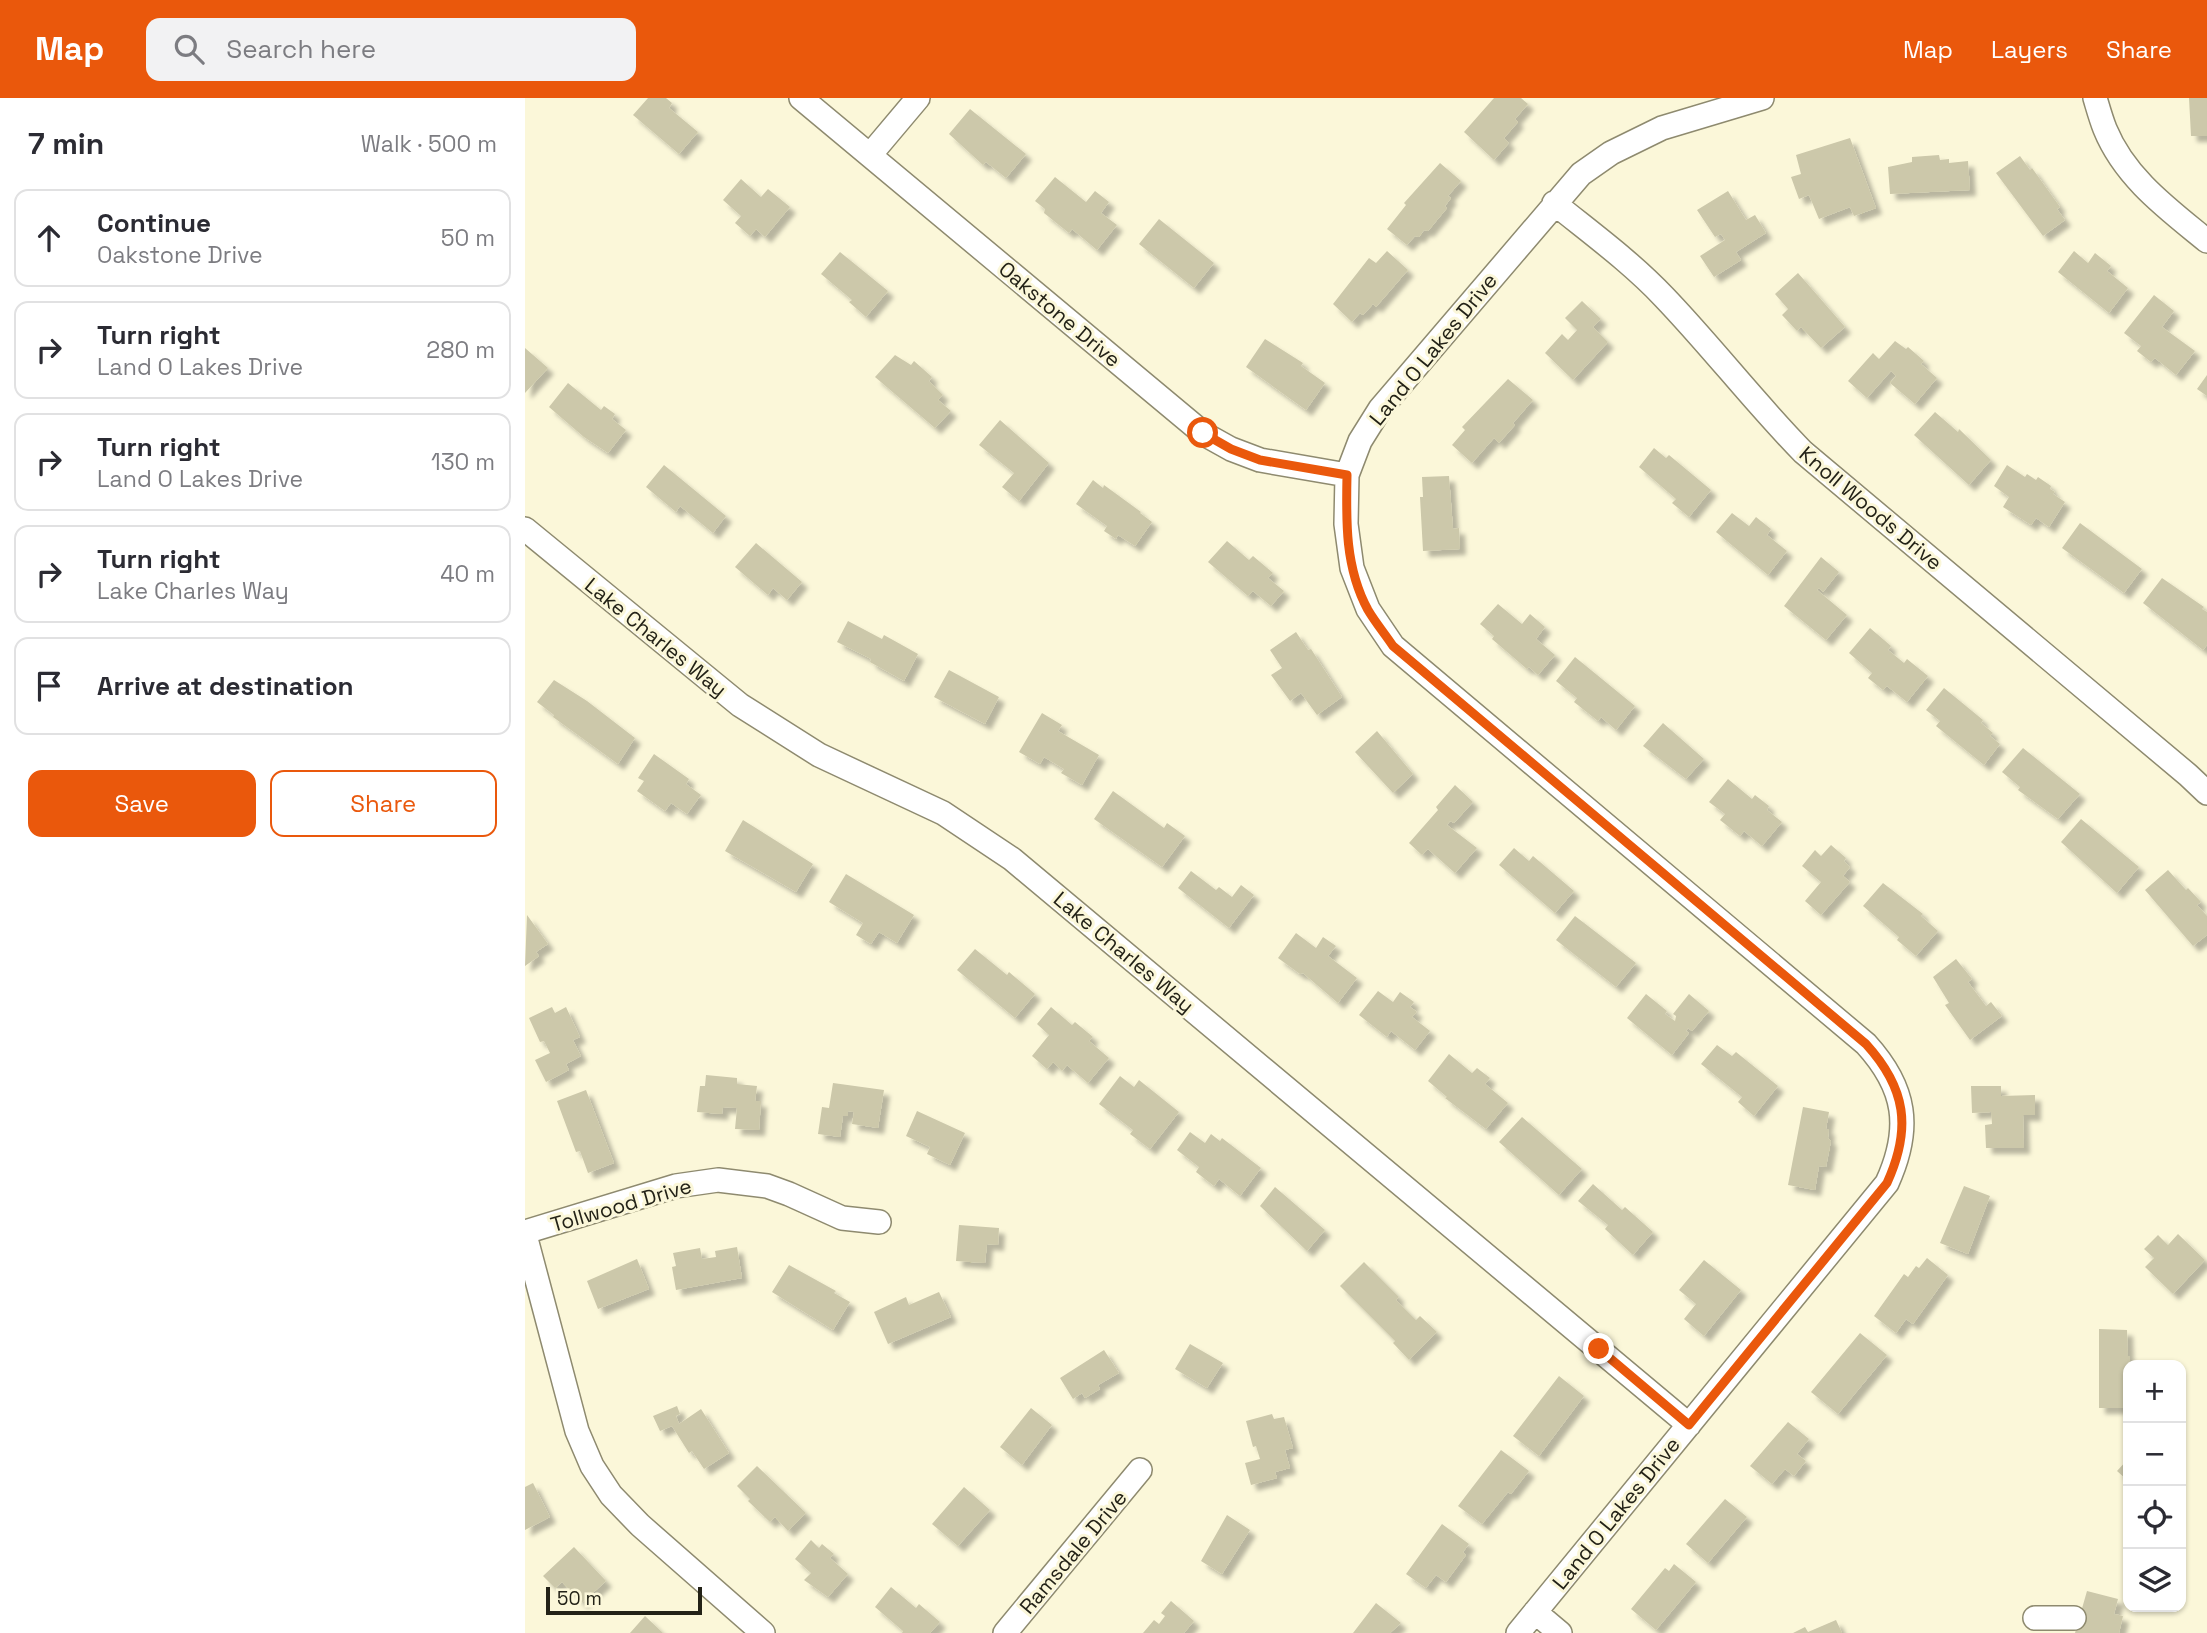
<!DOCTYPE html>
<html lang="en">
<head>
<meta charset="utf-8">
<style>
  body { margin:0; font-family:"Space Grotesk",sans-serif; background:#f2f2f3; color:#2b2b33 }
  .controls { position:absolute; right:21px; bottom:21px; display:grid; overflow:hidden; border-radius:14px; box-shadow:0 2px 5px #0004 }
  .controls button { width:63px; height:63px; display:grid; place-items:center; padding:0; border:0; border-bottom:2px solid #e1e1e2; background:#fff; color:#2b2b33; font:35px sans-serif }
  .scale { position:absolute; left:21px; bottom:18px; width:156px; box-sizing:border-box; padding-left:7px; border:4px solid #232217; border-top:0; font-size:19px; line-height:24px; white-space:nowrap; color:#232217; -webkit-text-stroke:5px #fbf7d9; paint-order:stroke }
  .stop { position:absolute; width:21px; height:21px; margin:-16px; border:5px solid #ea580c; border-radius:50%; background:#fff }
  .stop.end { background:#ea580c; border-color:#fff; box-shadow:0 2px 7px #0008 }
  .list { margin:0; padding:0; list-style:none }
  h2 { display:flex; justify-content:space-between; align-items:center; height:91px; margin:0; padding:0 28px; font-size:30px }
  h2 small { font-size:23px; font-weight:400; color:#7c7c81 }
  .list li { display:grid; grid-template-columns:46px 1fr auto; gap:21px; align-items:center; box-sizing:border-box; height:98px; margin:0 14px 14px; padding:0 14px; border:2px solid #e1e1e2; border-radius:14px }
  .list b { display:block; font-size:26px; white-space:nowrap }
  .list p { margin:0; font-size:23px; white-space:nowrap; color:#7c7c81 }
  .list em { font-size:23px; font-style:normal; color:#7c7c81 }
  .actions { display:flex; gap:14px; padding:21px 28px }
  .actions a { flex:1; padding:16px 0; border:2px solid #ea580c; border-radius:14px; text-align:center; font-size:24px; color:#ea580c }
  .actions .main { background:#ea580c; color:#fff }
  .icon { flex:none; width:38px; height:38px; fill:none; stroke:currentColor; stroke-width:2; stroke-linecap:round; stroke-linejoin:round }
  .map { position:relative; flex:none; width:1682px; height:1535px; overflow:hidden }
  header { display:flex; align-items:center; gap:42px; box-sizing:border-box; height:98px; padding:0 35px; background:#ea580c; color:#fff }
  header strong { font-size:33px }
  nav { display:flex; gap:38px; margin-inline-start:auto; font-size:24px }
  .search { width:490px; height:63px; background:#f2f2f3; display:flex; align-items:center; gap:18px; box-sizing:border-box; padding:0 24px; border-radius:14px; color:#7c7c81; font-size:26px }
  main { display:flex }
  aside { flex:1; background:#fff }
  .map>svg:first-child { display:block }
  .building { fill:#ccc8aa; filter:url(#shadow) }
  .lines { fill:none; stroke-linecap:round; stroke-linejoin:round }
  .street-casing { stroke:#8e8a6f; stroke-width:26 }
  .street { stroke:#fff; stroke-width:23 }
  .route { stroke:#ea580c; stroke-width:9 }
  .labels { text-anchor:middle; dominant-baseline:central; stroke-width:6; stroke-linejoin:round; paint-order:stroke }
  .street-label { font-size:21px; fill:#232217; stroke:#fbf7d9 }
</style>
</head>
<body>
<header>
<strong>Map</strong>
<div class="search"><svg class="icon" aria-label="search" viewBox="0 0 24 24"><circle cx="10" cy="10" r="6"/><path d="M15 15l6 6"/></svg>Search here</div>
<nav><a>Map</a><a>Layers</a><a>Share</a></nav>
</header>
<main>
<aside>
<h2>7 min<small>Walk · 500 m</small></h2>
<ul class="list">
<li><svg class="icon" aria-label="ahead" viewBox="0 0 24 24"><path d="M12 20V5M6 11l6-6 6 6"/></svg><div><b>Continue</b><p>Oakstone Drive</p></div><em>50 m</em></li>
<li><svg class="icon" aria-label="right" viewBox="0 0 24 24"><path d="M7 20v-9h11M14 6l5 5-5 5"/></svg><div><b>Turn right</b><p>Land O Lakes Drive</p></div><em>280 m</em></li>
<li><svg class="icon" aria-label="right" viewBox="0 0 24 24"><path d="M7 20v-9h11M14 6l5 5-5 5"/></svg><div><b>Turn right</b><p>Land O Lakes Drive</p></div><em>130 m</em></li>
<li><svg class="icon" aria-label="right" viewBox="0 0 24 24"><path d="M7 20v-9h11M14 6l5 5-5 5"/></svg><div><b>Turn right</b><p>Lake Charles Way</p></div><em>40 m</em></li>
<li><svg class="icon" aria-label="arrive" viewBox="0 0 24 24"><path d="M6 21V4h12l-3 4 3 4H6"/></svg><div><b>Arrive at destination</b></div></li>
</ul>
<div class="actions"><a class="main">Save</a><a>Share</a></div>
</aside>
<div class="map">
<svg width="1682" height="1535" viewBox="0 0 1682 1535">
  <defs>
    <filter id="shadow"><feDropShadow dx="6" dy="6" stdDeviation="2" flood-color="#0004"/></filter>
  </defs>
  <rect width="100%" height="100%" fill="#fbf7d9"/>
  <path class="building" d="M123 0H141L147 5 144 10 173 34 154 56 108 17Z
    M969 0H996L1003 6 990 21 993 24 979 40 984 45 969 62 939 34Z
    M1664 0H1682V38H1666Z
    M445 11 501 56 481 80 461 64 458 67 424 36Z
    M1325 40 1351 110 1329 118 1325 109 1294 121 1284 97 1274 101 1266 79 1276 76 1271 57Z
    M1414 57 1415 62 1424 61V65L1443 63 1445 92 1365 96 1363 69 1387 64V59Z
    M1495 58 1505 72 1507 70 1535 109 1532 111 1540 122 1518 138 1471 75Z
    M915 65 936 83 923 98 926 100 920 108 922 110 903 133 899 132 894 139 890 138 882 147 862 131 881 107 879 105Z
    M530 79 561 104 570 93 584 104 576 115 592 127 572 152 547 131 544 135 519 115 520 111 510 103Z
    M216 81 236 99 243 91 265 109 240 139 231 131 225 138 210 125 216 118 198 102Z
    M1203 93 1221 122 1230 117 1241 135 1211 154 1216 162 1189 179 1175 158 1200 142 1196 136 1190 139 1172 112Z
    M634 121 689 165 669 190 614 146Z
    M862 153 883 172 851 209 848 206 838 217 835 215 827 224 808 206 844 160 851 165Z
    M1549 153 1563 165 1570 155 1586 168 1582 173 1603 190 1584 215 1533 174Z
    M315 154 363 193 341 219 324 204 327 202 296 176Z
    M1273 175 1320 229 1296 250 1276 229 1272 233 1257 217 1263 211 1250 196Z
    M1629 197 1649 213 1637 229 1670 253 1651 277 1630 260 1626 264 1612 253 1616 248 1599 235Z
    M1057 203 1076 221 1068 229 1083 244 1048 282 1020 255 1037 236 1043 242 1052 232 1040 220Z
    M740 241 778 265 776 268 800 285 781 312 721 269Z
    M1370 243 1381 251 1383 249 1399 263 1396 266 1412 280 1390 306 1365 285 1371 278 1366 273 1342 300 1323 283 1348 255 1354 261Z
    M0 250 23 270 0 295Z
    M370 257 386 267 389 263 407 279 404 283 418 297 413 302 426 313 410 330 350 279Z
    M1682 277V298L1672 291Z
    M983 281 1008 302 988 325 990 327 974 345 969 340 947 365 927 347 940 332 937 329Z
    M43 285 76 312 79 308 90 316 87 321 101 332 83 355 59 339 24 309Z
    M1410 314 1433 334 1434 331 1466 362 1444 387 1389 337Z
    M475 322 524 365 494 403 477 389 489 375 454 347Z
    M1129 350 1141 360 1144 357 1186 392 1164 419 1147 405 1151 401 1114 369Z
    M139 367 201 418 188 435 155 408 151 414 121 389Z
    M1482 367 1500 379 1502 376 1511 382 1513 379 1526 388 1525 391 1530 394 1528 396 1540 404 1524 429 1511 420 1506 427 1478 409 1484 399 1469 388Z
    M924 378 928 431 934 430 935 451 898 453 895 399H898L897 379Z
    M568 382 578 390 579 387 616 414 615 415 627 424 610 448 593 437 591 441 579 433 582 428 551 406Z
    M1207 415 1224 428 1231 419 1246 431 1242 437 1262 453 1243 477 1191 434Z
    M1555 425 1617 471 1599 495 1537 450Z
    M702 443 724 462 728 458 748 475 743 480 759 493 746 508 728 493 723 498 683 464Z
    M231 445 277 484 262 502 248 490 243 497 210 469Z
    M1296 459 1314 474 1298 494 1294 490 1292 492 1322 517 1301 542 1259 508Z
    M1637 480 1679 509 1677 511 1682 514V547L1678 552 1618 505Z
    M973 506 997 526 1005 516 1020 529 1011 541 1030 557 1013 577 1004 569 1002 571 967 541 969 538 955 526Z
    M323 523 357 541 359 537 393 556 379 583 345 564 346 561 312 544Z
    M1345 530 1366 548 1363 552 1379 565 1382 561 1403 578 1382 604 1362 588 1358 592 1343 580 1347 575 1324 555Z
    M771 534 783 552 786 551 817 599 792 617 776 595 765 603 746 577 757 570 745 552Z
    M1050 559 1110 608 1091 632 1076 619 1073 623 1049 604 1052 600 1031 583Z
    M424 572 474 599 460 626 409 599Z
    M29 582 62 603 110 640 93 666 28 619 29 617 12 604Z
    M1419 590 1458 622 1456 625 1468 635 1465 638 1475 646 1459 667 1411 628 1415 623 1401 612Z
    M517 615 537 627 533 633 574 657 557 687 536 675 539 671 519 659 515 666 494 654Z
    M1138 625 1179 661 1161 681 1118 648Z
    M852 633 888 676 868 695 830 654Z
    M1498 650 1555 696 1533 721 1493 692 1495 689 1477 674Z
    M129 656 164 681 161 686 176 697 162 716 146 705 140 713 112 693 119 683 113 680Z
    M1203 681 1227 701 1230 697 1244 708 1242 712 1257 724 1237 748 1219 733 1215 738 1195 722 1200 716 1184 704Z
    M930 687 948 704 929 725 925 723 922 727 952 750 930 775 903 751 897 757 884 745 913 712 911 709Z
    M588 693 639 730 642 725 660 738 637 769 569 721Z
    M1556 721 1614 769 1592 795 1536 744Z
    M218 722 288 766 271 794 200 753Z
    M1306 747 1321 760 1319 763 1325 769 1318 778 1325 784 1296 817 1280 803 1296 784 1277 768 1290 752 1296 758Z
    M989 750 1004 763 1008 758 1049 793 1030 815 974 767Z
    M1643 772 1661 792 1663 790 1676 804 1672 807 1682 818V837L1668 848 1620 792Z
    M666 773 691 792 694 789 707 799 716 787 729 797 704 830 653 790Z
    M321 776 389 817 372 845 354 834 346 846 331 837 338 825 304 804Z
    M1358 785 1398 816 1396 818 1413 833 1391 858 1372 842 1374 839 1338 808Z
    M2 817 23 846 11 854 14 858 0 868Z
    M1050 818 1111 865 1091 889 1031 842Z
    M771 835 791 850 798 839 811 848 803 858 832 880 813 905 778 875 775 876 753 860Z
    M450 851 482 877 484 874 510 896 490 920 432 872Z
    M1431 861 1447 881 1443 884 1461 908 1466 904 1477 918 1445 942 1420 907 1424 905 1408 879Z
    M853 893 868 904 875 894 889 904 885 909 892 914 887 919 905 933 890 952 866 933 862 939 834 917Z
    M1121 896 1142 913 1140 916 1150 923 1151 918 1148 916 1164 896 1184 913 1167 933 1163 930 1161 933 1164 935 1147 957 1102 920Z
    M27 909 30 915 41 909 55 939 48 942 56 958 41 966 44 972 21 984 10 962 25 955 19 943 15 944 4 920Z
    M526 909 547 927 550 924 568 939 564 943 584 960 563 985 542 967 537 973 528 964 522 971 507 958 524 937 512 926Z
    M1192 947 1207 958 1211 954 1253 988 1229 1018 1213 1004 1217 999 1176 966Z
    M924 956 947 975 952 970 965 980 960 986 983 1005 961 1031 920 1000 922 999 903 983Z
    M181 977 212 980V986L232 988 230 1003H236L234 1032 210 1031 212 1010 198 1009 197 1016 172 1014 175 988H180Z
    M595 978 609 989 614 982 654 1014 625 1051 605 1036 608 1032 574 1006Z
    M308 985 359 992 353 1030 327 1026 329 1014 323 1013V1018H318L315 1039 293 1036 297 1009 304 1010Z
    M1446 988H1476V998L1510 997V1017H1498L1499 1050H1461L1460 1027 1467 1026 1466 1014 1447 1015Z
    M61 992 89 1065 63 1075 55 1053 51 1054 32 1003Z
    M1278 1009 1304 1014 1301 1031H1304L1303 1040 1306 1043 1301 1069 1294 1068 1290 1092 1263 1087Z
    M392 1013 440 1035 425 1067 402 1056 405 1049 381 1038Z
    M997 1019 1057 1071 1034 1097 974 1044Z
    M665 1034 680 1045 686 1036 695 1043 697 1040 736 1070 715 1098 694 1081 689 1088 671 1074 674 1069 652 1052Z
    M1068 1086 1097 1112 1100 1109 1128 1134 1108 1157 1080 1131 1083 1127 1053 1103Z
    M1439 1088 1465 1098 1443 1156 1415 1145Z
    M750 1089 800 1132 782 1153 735 1108Z
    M434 1127 474 1130 473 1147 462 1146 460 1165 431 1163Z
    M1653 1136 1680 1162 1648 1196 1620 1169 1629 1160 1619 1151 1633 1137 1643 1147Z
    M212 1149 217 1180 151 1192 147 1169 151 1168 148 1155 175 1150 177 1161 191 1159 190 1153Z
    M1402 1160 1423 1177 1388 1226 1381 1221 1371 1235 1349 1218 1379 1176 1383 1179 1391 1168 1394 1170Z
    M112 1161 124 1191 73 1211 62 1183Z
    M1179 1162 1216 1192 1179 1238 1159 1221 1171 1206 1154 1192Z
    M839 1164 874 1199 871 1202 891 1222 895 1218 912 1234 884 1262 868 1245 870 1243 815 1188Z
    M264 1167 311 1193 309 1195 325 1204 308 1232 247 1194Z
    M414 1194 426 1219 363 1246 349 1214 381 1199 384 1207Z
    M1574 1231 1602 1232 1603 1258H1605L1603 1310H1574Z
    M1335 1235 1362 1257 1313 1316 1286 1294Z
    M665 1246 698 1265 682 1290 650 1271Z
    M579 1252 594 1275 573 1287 575 1291 560 1300 557 1295 548 1301 535 1280Z
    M1034 1278 1059 1298 1014 1358 988 1338Z
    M152 1308 155 1316 151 1318 154 1326 176 1311 204 1355 179 1371 167 1353 164 1355 147 1328 135 1333 128 1318Z
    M506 1310 527 1327 497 1367 475 1349Z
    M747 1316 749 1321 759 1319 768 1350 760 1352 765 1370 750 1374 752 1380 726 1387 720 1365 735 1361 731 1348 728 1349 721 1323Z
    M1263 1324 1284 1341 1272 1356 1281 1363 1269 1378 1260 1371 1247 1386 1225 1368Z
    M976 1352 1004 1373 986 1396 983 1394 957 1426 933 1408Z
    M1603 1361V1383L1592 1373Z
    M232 1368 281 1415 263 1433 250 1419 245 1424 223 1403 225 1401 212 1388Z
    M8 1385 25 1419 0 1432V1389Z
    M439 1389 465 1412 433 1448 407 1426Z
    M1200 1401 1222 1419 1183 1465 1161 1446Z
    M702 1417 725 1432 697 1476 676 1463Z
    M917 1426 944 1446 938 1454 941 1457 921 1484 911 1477 901 1490 881 1476Z
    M286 1442 294 1450 297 1446 309 1456 305 1460 323 1476 303 1499 279 1482 286 1475 270 1461Z
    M49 1449 81 1483 57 1505 37 1484 30 1490 18 1478Z
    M1149 1466 1171 1484 1131 1532 1106 1511 1140 1470 1144 1473Z
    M366 1489 391 1510 394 1506 415 1524 405 1535H377L378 1533 350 1509Z
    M1562 1493 1593 1501 1589 1516 1598 1518 1594 1535H1550Z
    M646 1503 669 1523 659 1535H618L629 1522 634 1526 640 1518 636 1515Z
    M851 1505 876 1525 865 1535H828Z
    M120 1518 138 1535H105Z
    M1311 1522 1317 1535H1268L1280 1529 1283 1534Z"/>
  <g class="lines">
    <g class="street-casing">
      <path id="street" d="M276 0 679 336 706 351 735 362 822 377
        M1570 0C1573 10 1576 21 1580 31 1600 80 1643 111 1682 143
        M345 57 393 0
        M1029 105C1066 135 1106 164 1139 199 1187 249 1229 304 1278 354L1663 677 1682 695
        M0 431 215 607 294 657 418 715 487 761 1164 1327
        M0 1134 151 1088 193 1082 242 1088 264 1096 317 1120 354 1124
        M0 1137 52 1333 67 1368 86 1397 115 1427 238 1535
        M1010 1514 1035 1535
        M1510 1520H1549
        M480 1535 615 1372
        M993 1535 1362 1085C1387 1030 1381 990 1341 946L868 548 843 511 827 470 821 426 822 377 835 343 855 311 1056 76 1086 55 1137 30 1237 0"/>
    </g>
    <use href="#street" class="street"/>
  </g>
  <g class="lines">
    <path class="route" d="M678 335 706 351 735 362 822 377C821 423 820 470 843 512 850 524 860 536 868 548L1341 946C1381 990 1387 1030 1362 1085L1164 1327 1074 1251"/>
  </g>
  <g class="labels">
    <g class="street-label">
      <text transform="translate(535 216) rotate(40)">Oakstone Drive</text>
      <text transform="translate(908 251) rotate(-51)">Land O Lakes Drive</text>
      <text transform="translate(1346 410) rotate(40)">Knoll Woods Drive</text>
      <text transform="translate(131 539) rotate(39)">Lake Charles Way</text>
      <text transform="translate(599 854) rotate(40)">Lake Charles Way</text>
      <text transform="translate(96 1107) rotate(-16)">Tollwood Drive</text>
      <text transform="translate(1091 1415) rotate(-51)">Land O Lakes Drive</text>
      <text transform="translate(548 1454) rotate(-50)">Ramsdale Drive</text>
    </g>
  </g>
</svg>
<div class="controls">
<button>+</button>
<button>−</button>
<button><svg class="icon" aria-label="locate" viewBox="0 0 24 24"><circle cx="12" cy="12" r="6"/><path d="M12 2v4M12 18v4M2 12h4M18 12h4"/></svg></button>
<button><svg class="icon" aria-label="layers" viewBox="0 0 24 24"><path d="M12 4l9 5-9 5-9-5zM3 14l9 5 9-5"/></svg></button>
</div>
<div class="scale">50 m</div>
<div class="stop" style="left:678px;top:335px"></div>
<div class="stop end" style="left:1074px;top:1251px"></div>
</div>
</main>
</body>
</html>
